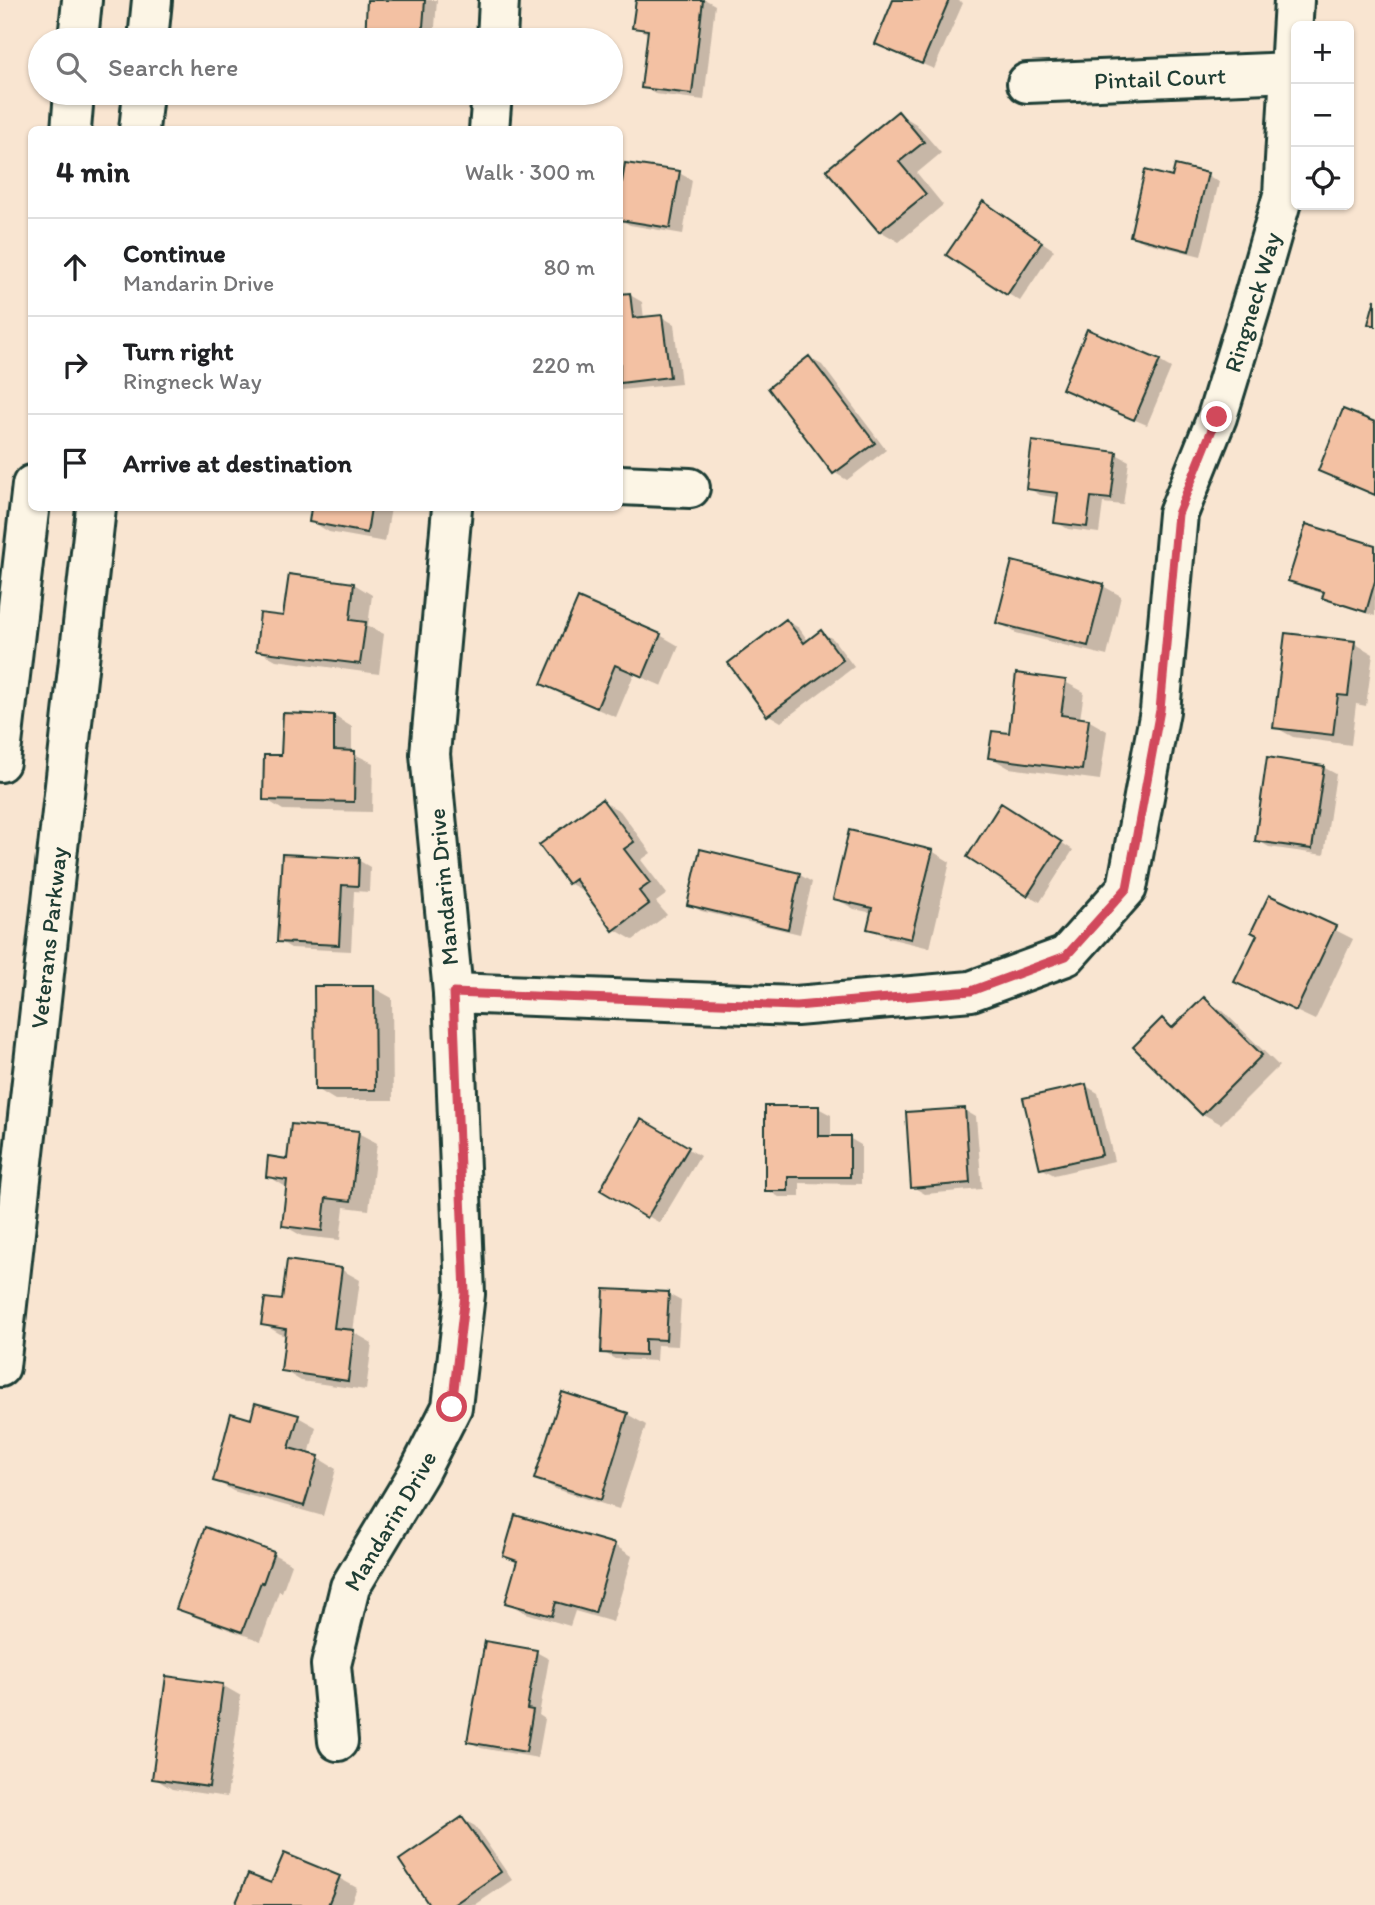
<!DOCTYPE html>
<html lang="en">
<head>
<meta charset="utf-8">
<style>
  body { margin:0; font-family:Itim,sans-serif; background:#f6f6f6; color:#202124 }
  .controls { position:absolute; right:21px; top:21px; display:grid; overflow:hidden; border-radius:10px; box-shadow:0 2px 5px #0004 }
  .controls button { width:63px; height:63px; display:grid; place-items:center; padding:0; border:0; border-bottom:2px solid #e0e0e0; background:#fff; color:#202124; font:35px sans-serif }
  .stop { position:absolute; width:21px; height:21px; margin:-16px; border:5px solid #d1495b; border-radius:50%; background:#fff }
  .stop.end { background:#d1495b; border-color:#fff; box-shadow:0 2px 7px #0008 }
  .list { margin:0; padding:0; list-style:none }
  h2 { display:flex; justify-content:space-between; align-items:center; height:91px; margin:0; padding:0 28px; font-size:30px }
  h2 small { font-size:23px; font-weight:400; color:#757577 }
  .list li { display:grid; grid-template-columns:46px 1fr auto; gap:21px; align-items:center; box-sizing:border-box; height:98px; padding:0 28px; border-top:2px solid #e0e0e0 }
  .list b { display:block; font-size:26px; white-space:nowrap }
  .list p { margin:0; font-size:23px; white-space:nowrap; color:#757577 }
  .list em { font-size:23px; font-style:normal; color:#757577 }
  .icon { flex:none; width:38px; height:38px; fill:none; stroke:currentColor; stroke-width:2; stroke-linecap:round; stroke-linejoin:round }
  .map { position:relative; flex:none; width:1375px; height:1905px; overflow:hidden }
  .search { position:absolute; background:#fff; box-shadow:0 2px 5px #0004; left:28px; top:28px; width:595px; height:77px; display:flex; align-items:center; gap:18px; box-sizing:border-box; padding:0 24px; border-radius:38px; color:#757577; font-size:26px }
  .panel { position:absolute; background:#fff; box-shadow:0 2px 5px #0004; left:28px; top:126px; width:595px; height:385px; border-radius:10px }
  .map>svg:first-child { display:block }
  .shadow { fill:#0003 }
  .building { fill:#f3c1a3; stroke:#1f3d34; stroke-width:2 }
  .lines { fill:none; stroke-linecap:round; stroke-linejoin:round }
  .street-casing { stroke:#1f3d34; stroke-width:44 }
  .secondary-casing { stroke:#1f3d34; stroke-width:44 }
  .street { stroke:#fcf5e5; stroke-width:38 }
  .secondary { stroke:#fcf5e5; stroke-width:38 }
  .route { stroke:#d1495b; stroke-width:9 }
  .labels { text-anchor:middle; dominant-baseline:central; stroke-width:5; stroke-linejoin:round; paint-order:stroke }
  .street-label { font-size:24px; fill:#1f3d34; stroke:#fcf5e5 }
</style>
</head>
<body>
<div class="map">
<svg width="1375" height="1905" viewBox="0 0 1375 1905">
  <rect width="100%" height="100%" fill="#f9e5d1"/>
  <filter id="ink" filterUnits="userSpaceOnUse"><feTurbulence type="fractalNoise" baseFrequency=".0143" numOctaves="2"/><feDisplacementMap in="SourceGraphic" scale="14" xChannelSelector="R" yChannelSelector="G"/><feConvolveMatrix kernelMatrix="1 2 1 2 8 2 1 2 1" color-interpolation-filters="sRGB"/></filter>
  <g filter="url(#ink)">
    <path class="shadow" d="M369 0H437L434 40H367Z
      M638 0H706L715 5 704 100 655 94 643 87 649 34 634 27Z
      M895 0H958L963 3 934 69 889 50 877 44Z
      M898 113 916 124 941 153 917 173 943 205 899 242 880 231Z
      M626 165 679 173 692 180 683 234 630 225 620 220V206Z
      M1207 175 1219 182 1201 256 1144 242 1132 235 1173 179Z
      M995 211 1054 250 1020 301 1008 294Z
      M630 295 642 302 644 319 662 317 674 324 681 384 620 390V296Z
      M809 358 822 365 886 450 847 480 835 473 770 388Z
      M1159 361 1171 368 1147 425 1076 395Z
      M1116 454 1129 461 1123 505 1103 503 1099 533 1068 529 1056 522 1059 498 1040 495 1028 488Z
      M313 508H391L385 542 329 532 311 521Z
      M1375 547V616L1337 604 1324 597 1325 594 1302 587 1290 580Z
      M290 576 354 584 372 595 368 626 384 634 379 674 276 660 258 650 285 618Z
      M1103 586 1121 596 1107 656 1016 633 998 622Z
      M787 621 799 628 809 642 821 632 833 639 854 667 781 722 769 715Z
      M660 635 679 646 662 686 634 674 616 717 561 694 543 684Z
      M1354 643 1373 654 1366 706 1356 704 1351 745 1293 737 1275 727Z
      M1065 682 1084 692 1080 719 1088 720 1107 731 1100 780 1009 768 990 757 1010 735Z
      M334 716 352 727V753L373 763 372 812 283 810 265 799 283 757Z
      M1323 767 1336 774 1324 855 1269 847 1257 840Z
      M602 801 620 811 651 853 641 860 667 894 656 902 667 915 633 940 614 929 587 893 569 883Z
      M1014 812 1073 850 1040 902 1028 895Z
      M701 851 800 875 812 882 800 934 701 911 689 904Z
      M932 851 950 862 930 948 888 938 869 928 873 913 854 909 835 898Z
      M358 860 370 867 369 892 354 891 351 951 291 948 279 941Z
      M1270 897 1353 939 1315 1020 1255 992Z
      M374 988 392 998 393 1100H335L317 1089Z
      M1204 1000 1222 1010 1279 1066 1221 1124 1203 1114 1163 1020 1175 1028Z
      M1086 1086 1098 1093 1114 1161 1054 1175 1041 1168Z
      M818 1108 831 1115V1138H849L861 1145V1184L800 1183V1197H779L767 1190Z
      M964 1110 976 1117 982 1189 925 1194 913 1187Z
      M642 1121 700 1156 660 1223 602 1190Z
      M358 1133 377 1143 369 1210 344 1207 340 1240 302 1236 283 1225 286 1187 268 1176 289 1160Z
      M342 1270 360 1280 353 1332 372 1343 366 1390 301 1381 283 1370 287 1336 282 1335 263 1324 284 1302Z
      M668 1294 681 1301 678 1346 657 1345 656 1361 615 1359 603 1352Z
      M627 1414 646 1425 619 1509 555 1489 537 1478Z
      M298 1417 316 1427 309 1455 318 1458 336 1469 323 1516 233 1491 215 1480 252 1421Z
      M614 1545 632 1556 613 1622 575 1611 570 1626 526 1613 507 1603 518 1563 505 1556Z
      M273 1554 292 1564 282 1592 279 1591 261 1641 197 1618 179 1608Z
      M536 1652 549 1659 539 1715 545 1719 538 1758 481 1748 469 1741Z
      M222 1685 241 1696 227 1797 172 1789 154 1778Z
      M462 1819 475 1826 512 1880 475 1905H432Z
      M339 1878 357 1888 350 1905H237L272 1886Z"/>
    <path class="building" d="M367 0H425L422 40H365Z
      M636 0H703L692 94 641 88 648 30 632 28Z
      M893 0H949L922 64 875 44Z
      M898 111 924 142 899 162 926 194 879 232 826 170Z
      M625 163 680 171 670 228 620 220V195Z
      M1175 165 1208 173 1189 251 1130 236 1145 170 1172 177Z
      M983 201 1042 242 1007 295 946 255Z
      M630 293 633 318 662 315 670 377 620 383V294Z
      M1375 299V326L1368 324Z
      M1087 329 1160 360 1134 420 1062 389Z
      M809 356 875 443 833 474 768 388Z
      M1343 409 1375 422V495L1318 471Z
      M1032 441 1117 452 1111 499 1091 497 1087 527 1054 523 1058 493 1026 489Z
      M311 508H371L367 533 309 522Z
      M1306 524 1375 545V581L1366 612 1322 598 1324 592 1288 581Z
      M1012 561 1104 584 1088 646 996 623Z
      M289 574 354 583 350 620 366 622 360 664 256 651 260 613 283 616Z
      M578 598 661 634 643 677 615 665 597 708 541 684Z
      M786 619 804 643 821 630 843 660 767 716 728 663Z
      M1285 633 1355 641 1348 696 1338 695 1333 735 1273 728Z
      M1016 673 1066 680 1061 715 1089 719 1082 770 988 758 992 731 1009 733Z
      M283 713 334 715V750L355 751 354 802 263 800 264 755H281Z
      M1267 757 1324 766 1312 849 1255 841Z
      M602 799 634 842 624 849 650 883 639 891 649 904 613 931 575 879 568 884 539 845Z
      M1001 803 1062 842 1027 896 967 857Z
      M849 830 933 850 911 939 867 929 872 908 833 899Z
      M700 849 800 873 788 929 687 905Z
      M282 854 359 858 358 886 342 885 339 945 277 942Z
      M1269 895 1336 926 1296 1011 1234 982 1257 935 1251 932Z
      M314 986H374L375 1090H315Z
      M1204 997 1262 1055 1202 1115 1133 1047 1162 1018 1172 1028Z
      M1086 1084 1102 1155 1040 1169 1023 1098Z
      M765 1106H819V1136H850V1177H788V1191H765Z
      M965 1108 970 1183 911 1188 906 1112Z
      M641 1119 689 1147 647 1218 600 1190Z
      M291 1124 359 1131 351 1201 326 1198 322 1231 282 1226 287 1180 266 1177 268 1156 287 1159Z
      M287 1260 342 1268 334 1328 354 1330 348 1381 281 1371 286 1329 261 1325 265 1298 282 1300Z
      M604 1289 669 1292 666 1340 645 1339V1355L601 1353Z
      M562 1392 628 1413 601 1500 534 1479Z
      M255 1403 299 1415 289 1448 319 1456 304 1506 213 1481 231 1413 251 1419Z
      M515 1515 615 1544 595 1613 556 1602 552 1616 505 1603 517 1561 503 1556Z
      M205 1527 274 1552 263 1583 261 1582 242 1632 176 1609Z
      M485 1641 537 1650 527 1709 533 1710 526 1752 467 1742Z
      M166 1676 223 1684 209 1787 152 1779Z
      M462 1817 501 1872 453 1905H429L399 1860Z
      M284 1853 340 1876 328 1905H235L248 1874 271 1883Z"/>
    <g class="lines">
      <g class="street-casing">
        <g id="street">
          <path d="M497 40 499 0"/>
          <path id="s1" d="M1027 83 1291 72"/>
          <path d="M489 130 492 93"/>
          <path d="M620 485 690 488"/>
          <path id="s2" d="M453 993 796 1006 971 991 1066 956 1127 888 1160 711 1178 514 1217 417 1254 296 1283 195 1294 0"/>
          <path id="s3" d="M338 1741 331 1665 350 1587 419 1472 452 1407 465 1294 453 993 430 754 452 508"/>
        </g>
      </g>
      <g class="secondary-casing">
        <g id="secondary">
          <path d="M78 40 82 0"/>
          <path d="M148 40 152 0"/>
          <path d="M71 130 74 93"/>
          <path d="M139 130 143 93"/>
          <path d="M0 762 32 485"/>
          <path id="s4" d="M0 1367 96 508"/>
        </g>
      </g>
      <use href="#street" class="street"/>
      <use href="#secondary" class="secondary"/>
    </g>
  </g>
  <g class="lines" filter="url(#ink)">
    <path class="route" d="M452 1407 465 1294 453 993 796 1006 971 991 1066 956 1127 888 1160 710 1178 514 1217 417"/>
  </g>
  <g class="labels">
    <g class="street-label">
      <text stroke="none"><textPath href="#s1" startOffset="133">Pintail Court</textPath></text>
      <text stroke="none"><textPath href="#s2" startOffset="1314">Ringneck Way</textPath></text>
      <text transform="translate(443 887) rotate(-95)">Mandarin Drive</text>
      <text stroke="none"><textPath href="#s4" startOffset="432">Veterans Parkway</textPath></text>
      <text stroke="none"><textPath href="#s3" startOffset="234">Mandarin Drive</textPath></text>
    </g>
  </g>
</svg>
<div class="controls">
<button>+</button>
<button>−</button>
<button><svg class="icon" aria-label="locate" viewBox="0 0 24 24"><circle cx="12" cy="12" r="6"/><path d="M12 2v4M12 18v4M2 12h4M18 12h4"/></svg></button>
</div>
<div class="stop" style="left:452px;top:1407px"></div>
<div class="stop end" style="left:1217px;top:417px"></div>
<div class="search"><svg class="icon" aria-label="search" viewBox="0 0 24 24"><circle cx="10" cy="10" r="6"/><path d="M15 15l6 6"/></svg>Search here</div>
<section class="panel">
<h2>4 min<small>Walk · 300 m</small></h2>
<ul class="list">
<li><svg class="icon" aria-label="ahead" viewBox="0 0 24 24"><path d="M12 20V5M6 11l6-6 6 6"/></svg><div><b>Continue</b><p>Mandarin Drive</p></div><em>80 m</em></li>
<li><svg class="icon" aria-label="right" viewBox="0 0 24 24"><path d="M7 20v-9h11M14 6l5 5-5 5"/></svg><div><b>Turn right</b><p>Ringneck Way</p></div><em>220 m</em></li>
<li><svg class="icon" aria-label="arrive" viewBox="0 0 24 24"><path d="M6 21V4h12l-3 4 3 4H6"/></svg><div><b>Arrive at destination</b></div></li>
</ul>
</section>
</div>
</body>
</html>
